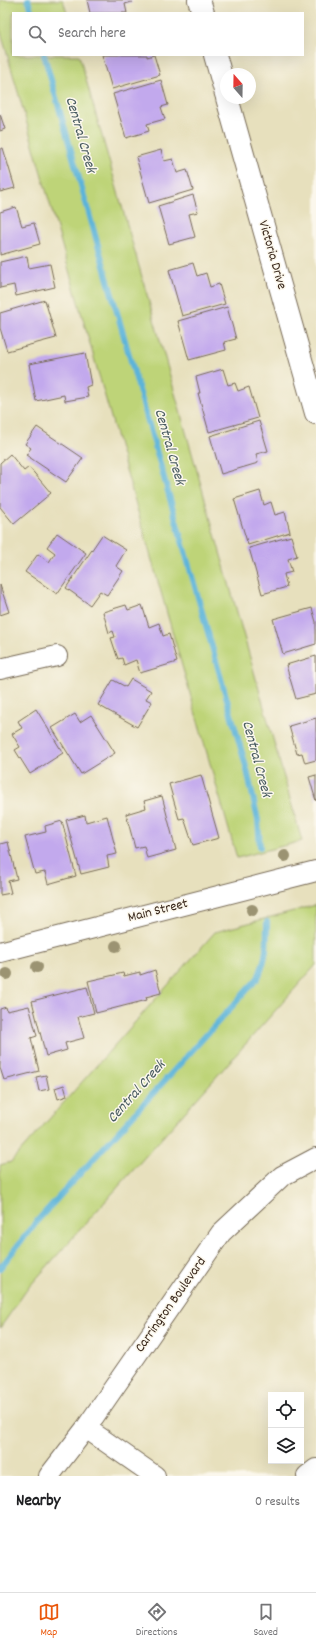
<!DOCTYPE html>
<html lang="en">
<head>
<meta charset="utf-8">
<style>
  body { margin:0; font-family:Dekko,sans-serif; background:#f2f2f2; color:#202124 }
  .controls { position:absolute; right:12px; bottom:12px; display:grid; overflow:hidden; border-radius:0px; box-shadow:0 4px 16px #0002 }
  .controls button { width:36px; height:36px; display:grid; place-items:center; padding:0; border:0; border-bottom:1px solid #e0e0e0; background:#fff; color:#202124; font:20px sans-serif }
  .compass { position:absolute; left:220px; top:68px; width:36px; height:36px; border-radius:50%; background:#fff; box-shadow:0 4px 16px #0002; rotate:340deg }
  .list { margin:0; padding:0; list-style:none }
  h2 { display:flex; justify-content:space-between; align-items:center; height:52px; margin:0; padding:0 16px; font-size:17px }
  h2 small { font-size:13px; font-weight:400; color:#757577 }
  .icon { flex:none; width:22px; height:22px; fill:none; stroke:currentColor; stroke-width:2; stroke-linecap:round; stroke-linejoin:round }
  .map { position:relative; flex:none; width:316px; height:1476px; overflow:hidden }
  .search { position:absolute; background:#fff; box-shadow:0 4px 16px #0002; left:12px; right:12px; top:12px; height:44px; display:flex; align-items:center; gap:10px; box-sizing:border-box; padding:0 14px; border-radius:0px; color:#757577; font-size:15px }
  .sheet { height:116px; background:#fff }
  nav { display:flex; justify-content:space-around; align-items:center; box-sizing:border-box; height:56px; border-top:1px solid #e0e0e0; background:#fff; font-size:11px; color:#757577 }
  nav a { display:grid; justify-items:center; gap:2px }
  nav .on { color:#ea580c }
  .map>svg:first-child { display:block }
  .green { fill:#bed478; stroke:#7c7f4b }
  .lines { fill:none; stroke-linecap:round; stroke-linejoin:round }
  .stream { stroke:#5cb4d9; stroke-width:6 }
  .building { fill:#c2a9ed }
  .minor-casing { stroke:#776a56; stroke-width:22 }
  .tertiary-casing { stroke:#776a56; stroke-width:24 }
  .minor { stroke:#fff; stroke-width:20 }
  .tertiary { stroke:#fff; stroke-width:22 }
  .tree { fill:#9b9372 }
  .labels { text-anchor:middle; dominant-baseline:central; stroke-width:3; stroke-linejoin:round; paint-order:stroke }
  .street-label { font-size:14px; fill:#3b2a1e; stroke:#fbf7ec }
  .water-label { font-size:15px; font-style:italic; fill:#475a5f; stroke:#fbf7ec }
</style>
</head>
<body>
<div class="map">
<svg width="316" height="1476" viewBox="0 0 316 1476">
  <rect width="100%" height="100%" fill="#fbf7ec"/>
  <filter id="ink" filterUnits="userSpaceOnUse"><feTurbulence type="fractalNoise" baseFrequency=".025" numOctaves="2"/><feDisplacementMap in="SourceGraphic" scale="8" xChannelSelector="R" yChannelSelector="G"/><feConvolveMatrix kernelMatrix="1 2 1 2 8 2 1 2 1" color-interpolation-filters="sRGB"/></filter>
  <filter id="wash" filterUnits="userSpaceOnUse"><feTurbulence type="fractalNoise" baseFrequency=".012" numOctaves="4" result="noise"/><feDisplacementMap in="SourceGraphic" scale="16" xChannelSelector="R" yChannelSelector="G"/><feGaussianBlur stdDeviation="0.9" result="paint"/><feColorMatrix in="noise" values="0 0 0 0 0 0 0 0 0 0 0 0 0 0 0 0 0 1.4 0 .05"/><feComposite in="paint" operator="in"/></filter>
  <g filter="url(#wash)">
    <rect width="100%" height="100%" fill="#e7e0bd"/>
    <path class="green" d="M0 0H63L67 13H13V55H79L302 841 237 858 0 29Z
      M316 905V965L28 1288 0 1328V1165L11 1162 215 932Z"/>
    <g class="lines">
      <path class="stream" d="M28 0 32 13
        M44 55 247 770 258 820 260 847
        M0 1268 37 1221 258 978C267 957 267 945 267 922"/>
    </g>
    <g id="blocks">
      <path class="building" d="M87 0H131L132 2 125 4 127 13H90Z
        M102 55H147V57L154 55 160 75 112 89Z
        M161 80 168 105 161 107 165 119 147 124 149 131 126 138 113 94Z
        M0 114 5 129 0 131Z
        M3 148 15 188 0 192V149Z
        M161 150 164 161 173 159 177 173 187 170 193 190 149 203 136 157Z
        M193 195 198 212 189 214 195 237 169 244 158 206Z
        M16 207 22 226 34 223 40 244 0 255V212Z
        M27 256 29 268 50 264 55 287 16 296 14 285 0 288V262Z
        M193 263 197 276 206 273 210 287 219 284 225 304 182 316 169 270Z
        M45 300 56 338 7 351 0 328V313Z
        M227 307 236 339 224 342 226 350 189 360 178 321Z
        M85 353 91 385 86 387 88 397 65 401 64 395 36 401 29 364Z
        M223 369 228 385 235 383 238 391 249 387 258 418 209 432 198 393H200L196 377Z
        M259 421 268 451 256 454 258 463 221 474 210 436Z
        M37 427 83 458 66 482 26 455 31 448 25 444Z
        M10 454 24 471 29 467 51 493 14 524 0 507V463Z
        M260 491 264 505 271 502 275 515 285 512 290 532 248 545 234 499Z
        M57 533 86 553 57 594 25 572 38 554 49 562 55 553 47 547Z
        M102 535 126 550 116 566 123 571 107 595 100 591 90 605 66 588Z
        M291 536 297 556 288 559 292 572 284 574 287 587 262 594 249 548Z
        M0 585 9 612 0 615Z
        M126 605 128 610 142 605 149 627 159 623 163 636 169 634 177 662 140 673 136 660 124 665 122 658 118 659 111 638 115 637 113 631 109 633 103 612Z
        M312 608 316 622V644L283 654 273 619Z
        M316 656V694L296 699 286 665Z
        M131 679 151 691 146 699 152 702 137 727 98 705 113 680 126 687Z
        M36 709 63 753 30 774 15 750 20 747 12 734 22 728 18 721Z
        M75 714 80 722 91 715 115 753 81 774 52 728Z
        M316 718V760L305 763 302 753 297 754 289 726Z
        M201 775 219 838 193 845 184 818 179 819 169 784Z
        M316 775V801L309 777Z
        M162 796 176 850 147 858 144 846 135 848 126 814 146 808 144 801Z
        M85 815 86 822 107 816 117 854 107 856 109 867 81 874 66 820Z
        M62 821 76 876 48 884 45 872 35 874 25 837 46 832 45 826Z
        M8 842 17 879 8 881 11 893 0 895V844Z
        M155 970 161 993 146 997 147 1000 96 1013 88 981 123 973 124 976 140 972V975Z
        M87 987 94 1013 78 1017 84 1038 65 1043 67 1050 46 1056 32 1001Z
        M29 1006 37 1036 31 1038 39 1071 4 1080 0 1068V1009L6 1007 7 1011Z
        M46 1075 49 1089 39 1091 36 1077Z
        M64 1085 67 1096 58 1099 55 1088Z"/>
    </g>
  </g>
  <g filter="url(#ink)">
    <use href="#blocks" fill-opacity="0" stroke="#776a56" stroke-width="1"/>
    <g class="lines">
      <g class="minor-casing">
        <path id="minor" d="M0 669 57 656
          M0 952 316 871
          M86 1428 155 1476
          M49 1476 86 1428 221 1233 282 1176 316 1158
          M307 1476 316 1469"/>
      </g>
      <g class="tertiary-casing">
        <path id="tertiary" d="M199 0 203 13
          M215 55 226 94
          M227 98 316 413"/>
      </g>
      <use href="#minor" class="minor"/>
      <use href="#tertiary" class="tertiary"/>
    </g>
    <g class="tree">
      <circle cx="285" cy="856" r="6"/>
      <circle cx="252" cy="910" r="6"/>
      <circle cx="116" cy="946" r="6"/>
      <circle cx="37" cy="967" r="6"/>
      <circle cx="7" cy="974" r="6"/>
    </g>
  </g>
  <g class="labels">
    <g class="street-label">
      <text transform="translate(272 255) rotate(74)">Victoria Drive</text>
      <text transform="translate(158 911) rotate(-14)">Main Street</text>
      <text transform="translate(171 1305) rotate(-55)">Carrington Boulevard</text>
    </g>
    <g class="water-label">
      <text transform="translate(80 135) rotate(74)">Central Creek</text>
      <text transform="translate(169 447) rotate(74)">Central Creek</text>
      <text transform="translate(256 759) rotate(75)">Central Creek</text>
      <text transform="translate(137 1092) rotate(-48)">Central Creek</text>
    </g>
  </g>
</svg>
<div class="controls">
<button><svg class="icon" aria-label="locate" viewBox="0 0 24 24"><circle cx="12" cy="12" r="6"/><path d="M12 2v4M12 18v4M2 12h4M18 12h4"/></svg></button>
<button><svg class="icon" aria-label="layers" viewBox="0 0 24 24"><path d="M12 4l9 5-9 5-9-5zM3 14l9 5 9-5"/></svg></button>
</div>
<svg class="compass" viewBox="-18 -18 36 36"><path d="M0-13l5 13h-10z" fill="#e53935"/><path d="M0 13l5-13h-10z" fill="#757577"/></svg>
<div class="search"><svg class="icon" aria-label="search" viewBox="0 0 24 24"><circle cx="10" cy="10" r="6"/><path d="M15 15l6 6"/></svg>Search here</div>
</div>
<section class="sheet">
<h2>Nearby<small>0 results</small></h2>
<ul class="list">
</ul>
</section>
<nav>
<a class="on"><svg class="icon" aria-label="map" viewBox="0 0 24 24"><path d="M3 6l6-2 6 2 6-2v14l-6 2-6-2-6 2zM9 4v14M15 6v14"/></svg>Map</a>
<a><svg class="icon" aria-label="directions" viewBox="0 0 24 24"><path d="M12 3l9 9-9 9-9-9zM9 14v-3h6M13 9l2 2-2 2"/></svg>Directions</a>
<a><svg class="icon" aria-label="saved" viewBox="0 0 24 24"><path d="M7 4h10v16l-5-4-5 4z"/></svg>Saved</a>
</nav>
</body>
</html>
